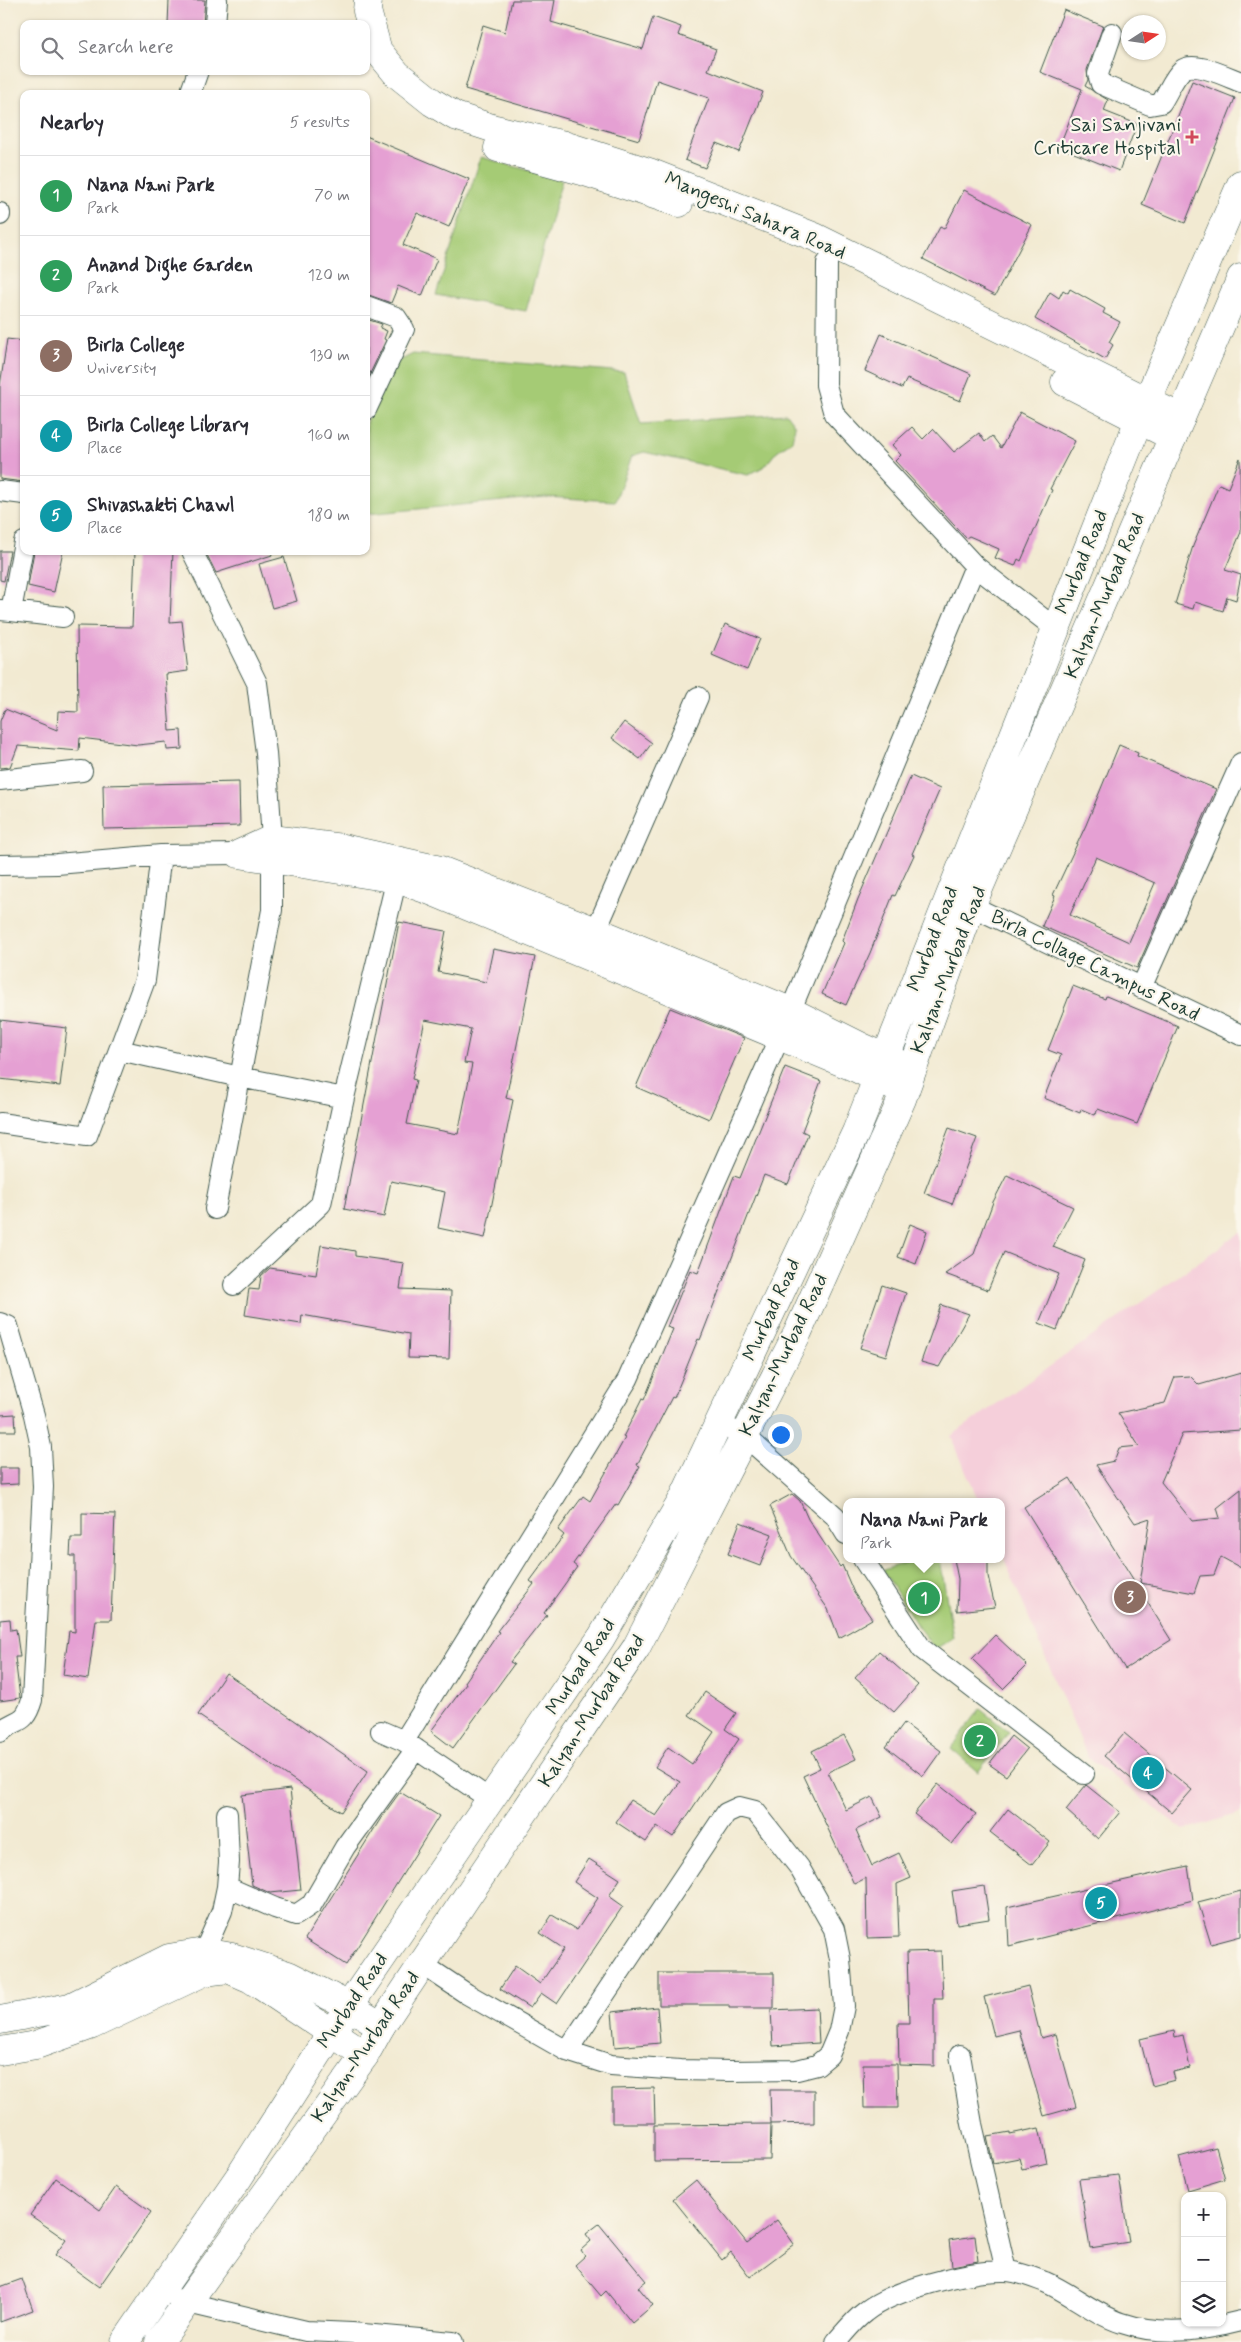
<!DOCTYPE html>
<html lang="en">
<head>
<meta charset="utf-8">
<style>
  body { margin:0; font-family:Mynerve,sans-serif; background:#f7f7f7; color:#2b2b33 }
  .controls { position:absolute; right:15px; bottom:15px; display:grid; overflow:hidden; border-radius:10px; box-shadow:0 1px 4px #0004 }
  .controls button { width:45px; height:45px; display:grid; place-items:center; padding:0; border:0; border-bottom:1px solid #e1e1e2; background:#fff; color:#2b2b33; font:25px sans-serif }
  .compass { position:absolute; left:1121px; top:15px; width:45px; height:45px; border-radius:50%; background:#fff; box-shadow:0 1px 4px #0004; rotate:78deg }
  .you { position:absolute; left:780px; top:1434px; width:18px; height:18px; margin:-12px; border:4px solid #fff; border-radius:50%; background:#1a73e8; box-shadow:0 0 0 8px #1a73e833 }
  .badge { display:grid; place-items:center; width:32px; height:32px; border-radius:50%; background:#0b8043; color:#fff; font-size:16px; font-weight:700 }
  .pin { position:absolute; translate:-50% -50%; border:2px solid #fff; box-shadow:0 1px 5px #0006 }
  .popup { position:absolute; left:843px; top:1498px; width:162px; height:65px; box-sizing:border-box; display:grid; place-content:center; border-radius:10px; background:#fff; filter:drop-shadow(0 1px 4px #0005); font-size:16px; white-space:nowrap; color:#7c7c81 }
  .popup b { font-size:19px; color:#2b2b33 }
  .popup::after { content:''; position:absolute; left:50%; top:100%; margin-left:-10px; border:10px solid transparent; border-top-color:#fff }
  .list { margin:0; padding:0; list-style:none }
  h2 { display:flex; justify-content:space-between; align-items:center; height:65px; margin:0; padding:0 20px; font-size:21px }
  h2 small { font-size:16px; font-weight:400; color:#7c7c81 }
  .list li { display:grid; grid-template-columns:32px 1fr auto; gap:15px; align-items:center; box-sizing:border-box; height:80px; padding:0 20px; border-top:1px solid #e1e1e2 }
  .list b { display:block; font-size:19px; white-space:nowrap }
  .list p { margin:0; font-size:16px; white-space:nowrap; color:#7c7c81 }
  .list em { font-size:16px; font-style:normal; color:#7c7c81 }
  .icon { flex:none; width:28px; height:28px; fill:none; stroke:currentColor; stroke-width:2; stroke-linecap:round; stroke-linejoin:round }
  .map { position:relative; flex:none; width:1241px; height:2342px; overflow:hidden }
  .search { position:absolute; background:#fff; box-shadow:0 1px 4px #0004; left:20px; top:20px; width:350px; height:55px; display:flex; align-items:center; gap:12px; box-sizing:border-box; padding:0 18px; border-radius:10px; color:#7c7c81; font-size:19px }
  .panel { position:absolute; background:#fff; box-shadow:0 1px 4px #0004; left:20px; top:90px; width:350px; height:465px; border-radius:10px }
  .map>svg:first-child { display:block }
  .built { fill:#f5cfda }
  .green { fill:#a5cb75; stroke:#628454 }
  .building { fill:#e5a0d3; fill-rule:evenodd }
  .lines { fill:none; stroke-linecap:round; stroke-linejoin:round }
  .street-casing { stroke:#3f574c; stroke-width:22 }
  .secondary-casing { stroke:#3f574c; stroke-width:29 }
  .highway-casing { stroke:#3f574c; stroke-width:29 }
  .street { stroke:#fff; stroke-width:20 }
  .secondary { stroke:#fff; stroke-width:28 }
  .highway { stroke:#fff; stroke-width:28 }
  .poi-dot { fill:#d1495b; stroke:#fbf7ec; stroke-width:2 }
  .labels { text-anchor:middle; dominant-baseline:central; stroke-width:4.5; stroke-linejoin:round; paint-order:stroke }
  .poi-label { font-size:20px; fill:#1f3d34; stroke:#fbf7ec; text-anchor:end }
  .street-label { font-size:20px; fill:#1f3d34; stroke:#fbf7ec }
</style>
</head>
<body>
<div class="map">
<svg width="1241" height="2342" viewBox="0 0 1241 2342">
  <rect width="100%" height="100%" fill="#fbf7ec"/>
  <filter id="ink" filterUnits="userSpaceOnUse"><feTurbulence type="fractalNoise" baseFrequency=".02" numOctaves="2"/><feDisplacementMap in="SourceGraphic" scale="10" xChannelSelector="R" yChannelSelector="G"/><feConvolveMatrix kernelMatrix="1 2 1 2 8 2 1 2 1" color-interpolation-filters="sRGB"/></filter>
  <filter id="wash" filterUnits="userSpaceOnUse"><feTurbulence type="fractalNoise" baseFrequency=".0096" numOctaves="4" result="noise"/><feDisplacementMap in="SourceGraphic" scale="20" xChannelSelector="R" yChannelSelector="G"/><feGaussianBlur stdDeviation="1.12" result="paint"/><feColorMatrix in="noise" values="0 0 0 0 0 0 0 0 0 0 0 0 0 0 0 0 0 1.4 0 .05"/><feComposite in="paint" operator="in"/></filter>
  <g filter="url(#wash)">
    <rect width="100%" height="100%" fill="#f2ead2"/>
    <path class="built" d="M1241 1232V1813L1184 1830 1088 1758 1002 1554V1502H979L951 1436Z"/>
    <path class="green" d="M481 157 562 180 526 311 436 295Z
      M413 354 624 372 641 424 786 414 795 426 792 441 777 451 765 466 748 475 644 452 632 456 615 501 545 497 366 514V422L393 364Z
      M918 1559H940L953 1638 935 1649 918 1627 883 1570Z
      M980 1709 1009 1732 978 1772 951 1749Z"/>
    <g id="blocks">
      <path class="building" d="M169 0H205L203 24H168Z
        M512 0H555L551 22 643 49 653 17 681 27 678 35 716 49 708 70 763 92 739 152 716 143 705 168 685 160 709 98 657 80 639 140 465 89 483 25 505 32Z
        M1064 10 1103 26 1087 70 1088 80 1085 86 1108 100 1104 111 1137 124 1119 171 1059 147 1082 89 1040 72Z
        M1192 81 1235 98 1185 223 1142 205Z
        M366 136 469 179 449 227 417 213 403 245 437 259 422 296 398 286 391 303 366 294Z
        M964 190 1032 225 995 296 923 259 940 227 944 229Z
        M1070 289 1105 309 1103 313 1120 322 1109 342 1113 345 1105 359 1035 319 1050 292 1059 298 1063 290 1068 293Z
        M366 319 382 324 380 328 387 331 384 339 386 340 366 382Z
        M881 334 971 374 960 401 907 379 902 388 865 371Z
        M7 339 24 341V482L0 479V386Z
        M1020 412 1075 441 1050 489 1052 490 1021 561 1018 559 1015 566 995 558 999 549 969 536 966 538 895 461 901 455 892 445 912 427 923 439 933 429 954 452 979 433 985 442 992 436 1001 448Z
        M1240 458 1241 532 1225 570 1241 575 1236 600 1227 597 1223 611 1195 602 1193 609 1175 604 1193 546 1219 484 1228 488Z
        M0 551H10L4 581 0 580Z
        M34 551H63L54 592 28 586Z
        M135 551H173L170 622 182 621 188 671 166 674 170 731 181 730 182 749 167 750 166 742 138 745 80 738 79 751 18 746 10 767 0 768V721L5 709 57 730 58 711 78 712 77 626 132 627Z
        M205 551H271L272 555 216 573Z
        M284 557 297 601 272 608 259 564Z
        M725 624 760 639 747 670 712 655Z
        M624 722 652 743 640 759 612 738Z
        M1119 745 1138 753 1137 756 1216 789 1137 968 1042 926 1055 896 1053 895 1086 825ZM1096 857 1155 883 1129 942 1070 915Z
        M911 776 940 789 912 854 914 855 895 896 893 895 870 953 846 1005 822 994 844 943 842 941 858 899Z
        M239 782 240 826 104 829 103 785Z
        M399 922 446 931 438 972 486 982 493 949 535 957 506 1098 513 1100 485 1238 438 1228 445 1192 391 1181 384 1217 344 1209ZM425 1020 471 1029 464 1063 472 1064 458 1134 407 1124 416 1080 412 1079Z
        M1073 986 1105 999 1106 996 1178 1026 1137 1124 1098 1109 1095 1115 1081 1109 1080 1113 1044 1098 1061 1055 1048 1050Z
        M670 1008 744 1038 709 1119 636 1087Z
        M0 1020 67 1028 60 1086 0 1079Z
        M785 1067 821 1081 802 1131 808 1134 788 1184 764 1175 700 1340 698 1339 674 1398 672 1397 637 1465 640 1466 618 1505 616 1504 573 1564 577 1567 544 1613 547 1615 510 1662 514 1664 453 1748 431 1731 466 1684 465 1682 499 1632 497 1631 534 1584 530 1581 564 1535 558 1530 583 1496 590 1501 625 1438 623 1437 642 1399 644 1400 673 1329 667 1327 690 1270 698 1273 734 1176 740 1178Z
        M949 1128 977 1138 952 1204 924 1193Z
        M1007 1175 1073 1207 1053 1247 1085 1260 1057 1330 1039 1323 1059 1274 1004 1252 988 1290 945 1274 974 1254 993 1202Z
        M910 1224 927 1231 916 1264 898 1257Z
        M321 1245 355 1251V1256L404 1263 400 1289 451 1291 449 1359 408 1358 409 1334 302 1315 301 1324 245 1315 249 1289 259 1290 261 1276 270 1268 316 1275Z
        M882 1285 906 1293 886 1356 860 1348Z
        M941 1305 969 1314 939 1367 921 1362Z
        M1241 1373V1430L1182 1434 1161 1482 1192 1521 1220 1518 1217 1508 1241 1489V1568L1221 1557 1214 1575 1200 1576 1194 1593 1140 1583 1150 1518 1135 1523 1096 1465 1114 1461 1119 1448 1139 1446 1118 1413 1165 1403 1175 1377 1190 1376 1199 1385Z
        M15 1414 16 1431H0V1415Z
        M0 1468H18V1484L0 1485Z
        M1070 1478 1171 1640 1125 1669 1024 1507Z
        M792 1494 800 1501 808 1519 840 1567 842 1565 854 1593 872 1619 839 1638 828 1609 791 1556 770 1506Z
        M82 1513 115 1514 111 1620H96L88 1679 63 1675 69 1631 75 1632V1556H70L71 1538H82Z
        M740 1522 772 1534 760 1566 728 1554Z
        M954 1559H988V1576L995 1607 957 1611 958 1579Z
        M10 1619 11 1630 16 1629 20 1657H15L20 1698 0 1701V1620Z
        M995 1635 1027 1665 1003 1689 972 1659Z
        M879 1651 918 1685 894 1712 855 1678Z
        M226 1673 368 1771 341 1812 198 1715Z
        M705 1692 736 1713 725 1729 739 1739 673 1837 657 1826 646 1842 616 1822 630 1800 656 1816 680 1782 655 1767 668 1747 692 1764 714 1732 689 1715Z
        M904 1723 941 1751 923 1776 886 1747Z
        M1124 1733 1192 1790 1172 1813 1104 1756Z
        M844 1735 856 1759 828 1772 846 1810 872 1797 882 1817 856 1830 872 1866 899 1853 911 1878 897 1884 899 1937 867 1938 866 1878 854 1884 803 1776 820 1768 812 1751Z
        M1011 1736 1027 1749 1006 1776 989 1764Z
        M938 1784 976 1814 952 1844 914 1814Z
        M1086 1785 1120 1812 1098 1839 1066 1810Z
        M290 1789 301 1890 270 1893 252 1885 242 1795Z
        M400 1792 439 1816 346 1965 305 1939 381 1818Z
        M1008 1809 1050 1842 1032 1865 990 1832Z
        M589 1859 620 1879 609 1896 623 1906 557 2004 541 1993 530 2008 500 1989 515 1966 540 1984 564 1949 540 1933 552 1915 577 1930 598 1898 574 1882Z
        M1188 1866 1193 1900 1009 1946 1007 1907Z
        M984 1886 989 1919 957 1924 952 1891Z
        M1241 1891V1936L1211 1944 1198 1902Z
        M941 1951 943 1999H934V2066L899 2065 898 2023H909L907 1952Z
        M659 1973H774V2008H729V2005H659Z
        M1028 1986 1041 2038 1056 2034 1076 2107 1044 2116 1019 2030 994 2036 984 1997Z
        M657 2007 660 2043 615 2047 612 2012Z
        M817 2008 819 2043 773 2046 771 2010Z
        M1174 2031 1175 2037 1183 2035 1190 2068 1173 2072 1175 2080 1152 2086 1140 2039Z
        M863 2064H897L898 2108H864Z
        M654 2088 655 2123H612V2089Z
        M770 2090H814V2123L771 2124 770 2160 654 2161V2125L771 2124Z
        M1039 2128 1047 2163 1022 2169 1019 2158 993 2163 987 2136 1010 2132V2134Z
        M1216 2147 1225 2179 1188 2190 1179 2157Z
        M1119 2175 1129 2242 1090 2248 1079 2179Z
        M56 2178 100 2210 116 2187 151 2212 99 2287 55 2255 66 2240 30 2215Z
        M696 2180 747 2243 777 2220 794 2244 750 2277 731 2252 722 2260 673 2199Z
        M599 2224 646 2281 638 2287 653 2305 632 2323 606 2291 601 2296 575 2265 585 2256 581 2250 591 2241 586 2234Z
        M975 2236 978 2261 952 2266 949 2240Z
        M22 2279 33 2310 0 2322V2287Z"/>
    </g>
  </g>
  <g filter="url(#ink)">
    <use href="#blocks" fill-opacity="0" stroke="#3f574c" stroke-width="1"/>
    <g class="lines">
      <g class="street-casing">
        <path id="street" d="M215 24 217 0
          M1112 33 1098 74 1101 84 1150 105 1161 103C1168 93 1173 78 1182 70 1194 60 1227 77 1241 82
          M190 94 198 71
          M0 213V215
          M827 263 826 385 834 414 975 566 1056 629
          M366 306 396 317 404 329 366 410
          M0 491 24 494
          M192 551 257 683 266 753 272 839V910L215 1209
          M0 610 11 611 24 542
          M11 611 63 617
          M0 780 82 771
          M0 865 57 864 161 855 239 854
          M959 900 1241 1035
          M590 944 698 697
          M1141 988 1241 763
          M119 1050 240 1077 344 1098
          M0 1123 87 1136 145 980 161 855
          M234 1285 321 1204 344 1098 400 865
          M0 1323 8 1326 34 1415 41 1447 43 1487 32 1700C24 1727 17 1717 0 1732
          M733 1430 745 1436 835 1516 846 1534
          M863 1559 922 1649 1084 1774
          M381 1731 404 1741 491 1800
          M404 1741 628 1379 780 1036 975 566
          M227 1814 229 1862 227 1887 275 1908 296 1915 312 1904 345 1847 416 1749
          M204 1952 222 1911 227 1887
          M422 1964 467 1994 567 2051 611 2065 680 2070 730 2071 797 2070 817 2065 829 2055 839 2031 844 2006 840 1959 834 1929 799 1867 755 1811 739 1807 726 1813 567 2051
          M960 2055 972 2124 1006 2271
          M177 2299 188 2303 306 2331 352 2333 453 2342
          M836 2342C845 2332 854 2320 865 2312 892 2290 970 2270 1005 2271 1017 2271 1034 2278 1045 2282 1071 2293 1094 2314 1122 2323 1160 2336 1203 2331 1241 2321"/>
      </g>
      <g class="secondary-casing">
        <path id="secondary" d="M368 0 367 11 378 51 397 74 432 102 455 116 495 129 564 145 649 172 815 237 1181 418
          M498 148 582 171 679 203
          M1065 382 1173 437
          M239 854 272 839 342 848 440 870 596 931 790 1011 862 1047 912 1069
          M239 854 397 879 431 891 856 1068 904 1092
          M0 2020 70 2007 169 1958 204 1952 232 1957 288 1975 349 2006 381 2026
          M0 2051 36 2045 92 2025 204 1972 228 1969 251 1979 365 2055"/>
      </g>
      <g class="highway-casing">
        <path id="highway" d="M125 2342 239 2177 349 2006 601 1638 683 1499 856 1132 1139 420 1241 184
          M159 2342 365 2055 381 2026 466 1898 636 1648 798 1332 902 1099 971 907 1241 278"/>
      </g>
      <use href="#street" class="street"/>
      <use href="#secondary" class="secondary"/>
      <use href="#highway" class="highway"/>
    </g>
  </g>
  <path class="poi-dot" d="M1189.5 129.5h5v5h5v5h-5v5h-5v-5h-5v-5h5z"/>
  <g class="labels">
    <g class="poi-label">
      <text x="1181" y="125">Sai Sanjivani<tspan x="1181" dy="23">Criticare Hospital</tspan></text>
    </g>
    <g class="street-label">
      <text transform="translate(755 216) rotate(23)">Mangeshi Sahara Road</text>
      <text transform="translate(1082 562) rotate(-68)">Murbad Road</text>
      <text transform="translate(1105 596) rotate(-67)">Kalyan-Murbad Road</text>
      <text transform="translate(933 939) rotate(-69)">Murbad Road</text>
      <text transform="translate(1095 966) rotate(26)">Birla Collage Campus Road</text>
      <text transform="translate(949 970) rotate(-69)">Kalyan-Murbad Road</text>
      <text transform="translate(772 1310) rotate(-65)">Murbad Road</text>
      <text transform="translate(784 1355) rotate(-64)">Kalyan-Murbad Road</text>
      <text transform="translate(581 1667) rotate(-57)">Murbad Road</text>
      <text transform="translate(592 1711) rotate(-57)">Kalyan-Murbad Road</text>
      <text transform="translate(353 2001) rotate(-56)">Murbad Road</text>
      <text transform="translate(366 2047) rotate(-56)">Kalyan-Murbad Road</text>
    </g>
  </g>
</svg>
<div class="controls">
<button>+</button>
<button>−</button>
<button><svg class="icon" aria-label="layers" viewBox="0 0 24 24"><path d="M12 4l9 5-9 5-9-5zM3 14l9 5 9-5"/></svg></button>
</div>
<svg class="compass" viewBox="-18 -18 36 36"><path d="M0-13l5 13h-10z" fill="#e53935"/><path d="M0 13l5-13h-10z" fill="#7c7c81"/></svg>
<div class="you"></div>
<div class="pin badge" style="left:924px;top:1598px;background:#2e9e5b">1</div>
<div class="popup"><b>Nana Nani Park</b>Park</div>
<div class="pin badge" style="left:980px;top:1741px;background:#2e9e5b">2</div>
<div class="pin badge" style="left:1130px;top:1597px;background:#8d6e63">3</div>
<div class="pin badge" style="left:1148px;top:1773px;background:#0f9aa8">4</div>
<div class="pin badge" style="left:1101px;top:1903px;background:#0f9aa8">5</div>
<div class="search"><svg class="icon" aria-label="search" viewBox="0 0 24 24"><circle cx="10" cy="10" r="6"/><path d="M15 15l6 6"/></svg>Search here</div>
<section class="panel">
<h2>Nearby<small>5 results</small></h2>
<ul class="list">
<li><span class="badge" style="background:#2e9e5b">1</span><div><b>Nana Nani Park</b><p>Park</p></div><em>70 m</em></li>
<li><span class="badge" style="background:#2e9e5b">2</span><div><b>Anand Dighe Garden</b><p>Park</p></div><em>120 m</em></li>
<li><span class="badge" style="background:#8d6e63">3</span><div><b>Birla College</b><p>University</p></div><em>130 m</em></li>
<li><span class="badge" style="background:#0f9aa8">4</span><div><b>Birla College Library</b><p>Place</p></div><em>160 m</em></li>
<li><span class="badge" style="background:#0f9aa8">5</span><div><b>Shivashakti Chawl</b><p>Place</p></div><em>180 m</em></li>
</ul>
</section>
</div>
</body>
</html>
